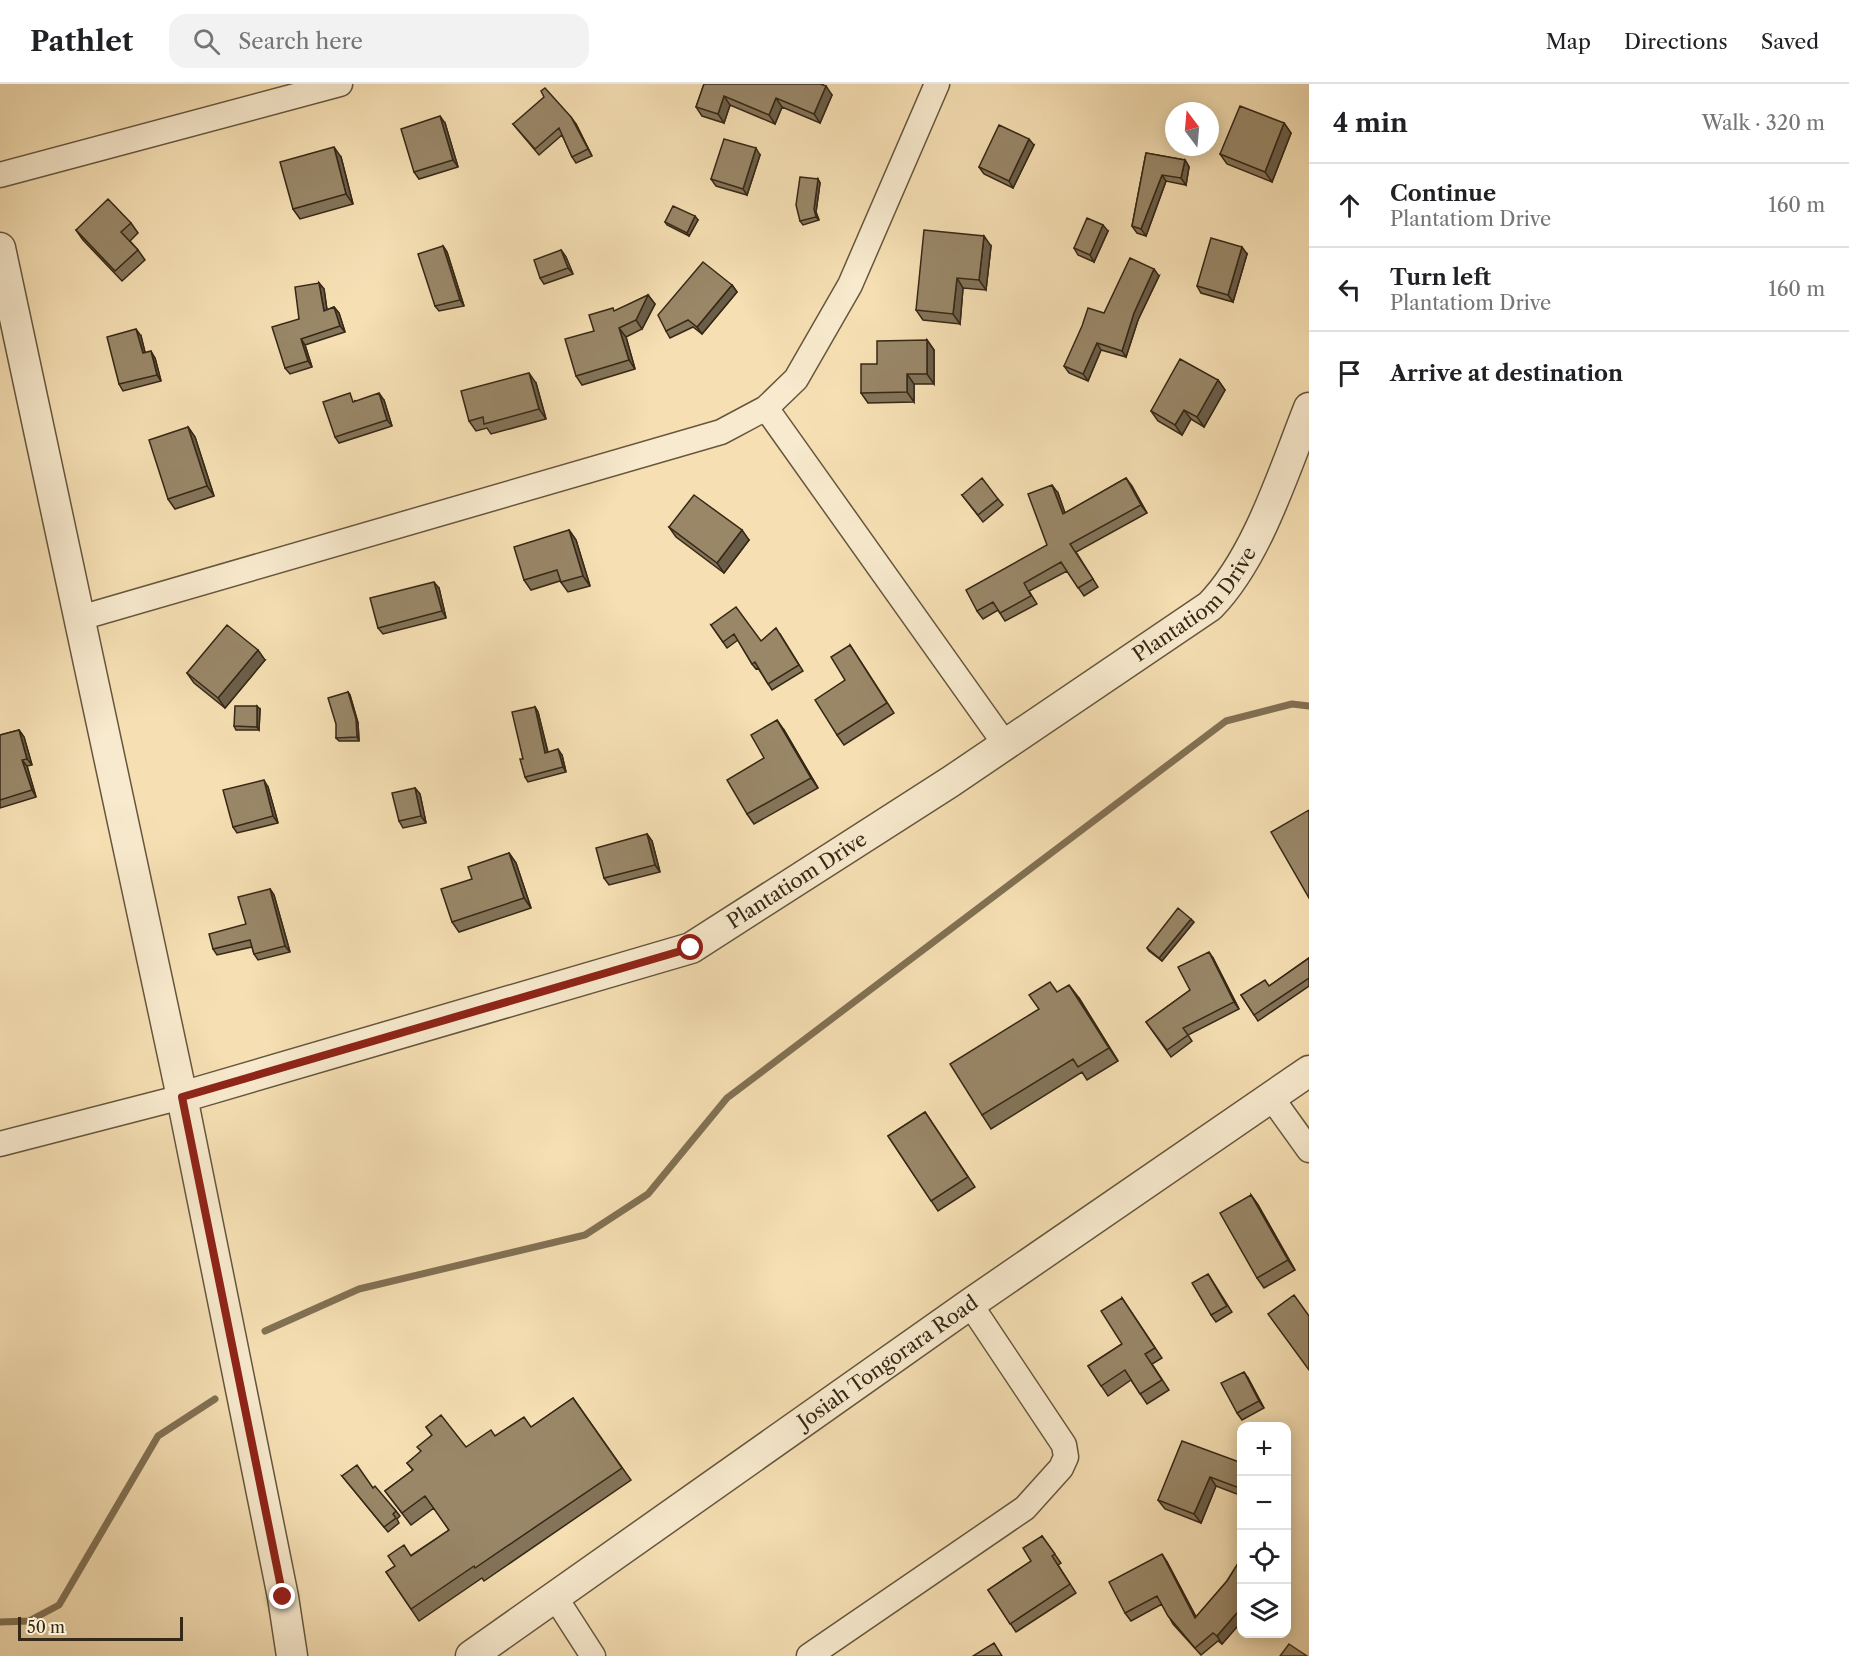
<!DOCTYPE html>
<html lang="en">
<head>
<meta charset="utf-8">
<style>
  body { margin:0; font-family:"Libre Caslon Text",serif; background:#f2f2f2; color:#202124 }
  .controls { position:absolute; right:18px; bottom:18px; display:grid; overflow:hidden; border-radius:12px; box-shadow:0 3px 15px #0003 }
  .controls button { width:54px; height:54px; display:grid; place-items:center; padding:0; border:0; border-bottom:2px solid #e0e0e0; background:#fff; color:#202124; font:30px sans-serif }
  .compass { position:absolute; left:1165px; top:18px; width:54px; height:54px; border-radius:50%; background:#fff; box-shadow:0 3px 15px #0003; rotate:344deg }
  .scale { position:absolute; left:18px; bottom:15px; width:165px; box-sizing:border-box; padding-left:6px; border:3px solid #362816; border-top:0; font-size:16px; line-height:21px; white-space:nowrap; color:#362816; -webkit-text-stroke:4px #f8eace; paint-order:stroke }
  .stop { position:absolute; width:18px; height:18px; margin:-14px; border:4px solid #8f2418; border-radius:50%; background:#fff }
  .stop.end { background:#8f2418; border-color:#fff; box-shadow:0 2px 6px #0008 }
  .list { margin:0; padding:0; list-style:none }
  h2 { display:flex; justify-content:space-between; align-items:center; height:78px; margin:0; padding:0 24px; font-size:26px }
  h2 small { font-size:20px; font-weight:400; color:#757577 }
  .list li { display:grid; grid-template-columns:39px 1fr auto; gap:18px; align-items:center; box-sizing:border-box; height:84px; padding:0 24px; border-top:2px solid #e0e0e0 }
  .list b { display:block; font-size:22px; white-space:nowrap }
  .list p { margin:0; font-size:20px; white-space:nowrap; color:#757577 }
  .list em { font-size:20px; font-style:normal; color:#757577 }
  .icon { flex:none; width:33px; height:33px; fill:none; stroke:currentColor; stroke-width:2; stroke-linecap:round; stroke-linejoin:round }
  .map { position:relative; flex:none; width:1309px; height:1572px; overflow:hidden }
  header { display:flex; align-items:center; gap:36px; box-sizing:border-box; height:84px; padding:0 30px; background:#fff; border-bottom:2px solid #e0e0e0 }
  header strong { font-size:28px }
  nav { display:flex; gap:33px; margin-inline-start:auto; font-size:21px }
  .search { width:420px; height:54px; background:#f2f2f2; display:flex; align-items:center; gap:15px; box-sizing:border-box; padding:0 21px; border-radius:18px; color:#757577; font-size:22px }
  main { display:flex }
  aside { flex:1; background:#fff }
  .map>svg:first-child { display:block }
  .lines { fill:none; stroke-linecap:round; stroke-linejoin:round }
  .stream { stroke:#827154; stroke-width:7 }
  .minor-casing { stroke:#66563d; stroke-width:27 }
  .tertiary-casing { stroke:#66563d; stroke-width:33 }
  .minor { stroke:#f8eace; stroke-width:24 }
  .tertiary { stroke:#f8eace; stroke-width:30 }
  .wall { fill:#847459; stroke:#362816; stroke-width:1.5 }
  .shaded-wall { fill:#6b5e49; stroke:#362816; stroke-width:1.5 }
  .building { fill:#998768; stroke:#362816; stroke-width:1.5 }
  .route { stroke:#8f2418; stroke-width:8 }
  .labels { text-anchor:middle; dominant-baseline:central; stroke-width:4.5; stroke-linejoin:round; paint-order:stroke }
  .street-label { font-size:20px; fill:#362816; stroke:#f8eace }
</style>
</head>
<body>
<header>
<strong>Pathlet</strong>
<div class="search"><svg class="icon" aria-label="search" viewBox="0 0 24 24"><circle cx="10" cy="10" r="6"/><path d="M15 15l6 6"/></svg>Search here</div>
<nav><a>Map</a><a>Directions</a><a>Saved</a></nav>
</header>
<main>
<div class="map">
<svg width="1309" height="1572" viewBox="0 0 1309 1572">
  <rect width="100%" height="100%" fill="#f5dfb3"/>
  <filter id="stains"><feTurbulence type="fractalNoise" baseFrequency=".00333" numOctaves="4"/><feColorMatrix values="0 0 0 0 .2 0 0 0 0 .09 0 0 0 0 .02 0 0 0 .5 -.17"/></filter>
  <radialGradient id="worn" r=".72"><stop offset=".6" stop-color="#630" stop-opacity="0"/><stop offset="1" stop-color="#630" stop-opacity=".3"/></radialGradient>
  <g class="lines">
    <path class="stream" d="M265 1247 359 1205 585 1151 648 1110 727 1014 1226 637 1292 620 1309 622
      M0 1538 29 1537 59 1521 158 1352 215 1315"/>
    <g class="minor-casing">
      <path id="minor" d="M0 91 340 0
        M766 324 1005 660
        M80 534 721 348 766 324 796 295 850 201 937 0
        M1271 1013 1309 1066
        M0 1060 182 1013
        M555 1513 593 1572
        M809 1572 1025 1424 1061 1384 1066 1373 1064 1361 970 1220"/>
    </g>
    <g class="tertiary-casing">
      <g id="tertiary">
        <path d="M0 164 182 1013 283 1513 292 1572"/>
        <path id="s1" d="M182 1013 691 864 950 698 1210 522C1257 474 1284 387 1309 324"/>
        <path id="s2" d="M471 1572 970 1220 1309 987"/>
      </g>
    </g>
    <use href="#minor" class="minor"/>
    <use href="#tertiary" class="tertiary"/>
  </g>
  <path class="wall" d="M704 0H823V1L832 11 820 39 782 23 775 40 730 21 724 39 702 32 696 23Z
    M445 39 458 83 419 95 414 88Z
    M1284 39 1291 49 1272 98 1227 80 1220 70Z
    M513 40H576L592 72 576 79 572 73 562 51 539 71Z
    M1034 61 1013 104 984 90 979 83Z
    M1146 69 1185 76 1189 83 1186 101 1166 97 1146 152 1137 149 1132 142Z
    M760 71 747 111 716 102 711 95Z
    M341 73 353 120 300 135 293 125Z
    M818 95 820 99 816 128 819 136 803 141 800 137Z
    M698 136 689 152 667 141 665 138Z
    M131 139 138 149 130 157 138 166 145 176 122 197 83 156 76 146Z
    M1108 147 1094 178 1078 171 1074 164Z
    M443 162 447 168 464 222 439 227 435 222Z
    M991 162 986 206 963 204 960 240 923 236 916 226Z
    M561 166 566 173 573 190 544 200 540 194Z
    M1247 170 1233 218 1201 209 1197 202Z
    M1159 192 1138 236 1126 273 1101 266 1088 297 1069 289 1064 282 1104 229Z
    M319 199 324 205 327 226 334 223 339 229 345 248 305 261 312 283 290 290 285 284 299 235Z
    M732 201 737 208 702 250 693 243 670 254 666 247Z
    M648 211 655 220 642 245 626 253 635 285 582 301 576 292 594 247 615 227Z
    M141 252 145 269 155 274 161 297 123 307 119 300Z
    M927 256 934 266V300H914V318L868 319 861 309 877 280Z
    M1218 296 1225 306 1204 343 1191 335 1182 351 1158 337 1151 327Z
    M536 299 546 335 491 350 487 344 476 347 469 337Z
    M355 316V317L384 316 392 342 339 359 335 353Z
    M188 343 195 353 214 412 175 425 168 415Z
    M1126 394 1147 429 1076 468 1098 503 1084 512 1067 487 1029 507 1037 520 1005 537 998 526 983 535 977 527 1047 461 1058 409 1065 429Z
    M962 411 998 415 1003 421 983 438Z
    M669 443 749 456 724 489 676 453Z
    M569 446 576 456 590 502 568 508 560 497 531 506 524 496Z
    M439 504 446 534 383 550 378 544Z
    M711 541 761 557 780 550 803 587 772 606 758 584 756 585 752 580 738 556 727 564Z
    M850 561 894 629 844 661 837 651Z
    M265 576 225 624 194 599 187 589Z
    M348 608 350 611 358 639 359 657H339L336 654Z
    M535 623 538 628 548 668 562 671 566 688 528 698 525 693 523 675Z
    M260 625 259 646H236L234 642Z
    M19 646 24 653 32 681 27 682 36 713 0 724V651Z
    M784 646 818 704 754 740 747 730 764 674Z
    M268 703 278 739 237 749 233 743Z
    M415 704 420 710 426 739 403 744 399 737Z
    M647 750 652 757 660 788 609 801 604 794Z
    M509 769 516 779 531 824 459 848 452 838 472 795Z
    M270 805 274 811 290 868 258 876 254 870 252 863 217 871 213 865 246 840Z
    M1194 838 1162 877 1149 867 1147 864Z
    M1213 874 1239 925 1188 951 1192 957 1171 973 1146 938 1190 906Z
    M1309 874V902L1258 937 1241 911 1269 902Z
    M1057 908 1079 914 1118 977 1087 996 1082 988 991 1045 982 1031 1039 925Z
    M925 1028 975 1103 938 1127 888 1052Z
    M1251 1111 1258 1121 1295 1186 1264 1204 1257 1194Z
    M1208 1190 1232 1228 1216 1238 1211 1231Z
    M1122 1214 1162 1274 1152 1280 1169 1306 1147 1320 1131 1296 1108 1312 1088 1282 1122 1260Z
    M1248 1294 1264 1324 1242 1336 1237 1329Z
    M573 1314 631 1396 484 1497 482 1494 419 1537 386 1488 449 1446 434 1424 411 1441 385 1407 413 1386 407 1379 421 1368 432 1351 426 1343 466 1363 495 1352 531 1343Z
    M1242 1379V1412L1216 1402 1201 1439 1165 1425 1158 1416Z
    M342 1392 373 1404 396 1427 400 1432 397 1435 399 1439 388 1448Z
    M1042 1452 1061 1479 1058 1481 1076 1509 1016 1548 988 1506 1031 1477Z
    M1242 1473V1537L1222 1560 1218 1557 1201 1571 1173 1540 1162 1520 1131 1537 1125 1529 1167 1478 1196 1533 1227 1497Z"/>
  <path class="shaded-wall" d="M826 2 832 11 820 39 814 30Z
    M724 12 730 21 724 39 718 30Z
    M776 14 782 23 775 40 769 31Z
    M440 32 445 39 458 83 453 76Z
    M571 33 576 40 592 72 588 65Z
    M1284 39 1291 49 1272 98 1265 88Z
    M1029 55 1034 61 1013 104 1009 97Z
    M334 63 341 73 353 120 346 110Z
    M756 64 760 71 747 111 743 105Z
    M1185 76 1189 83 1186 101 1181 94Z
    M1162 91 1166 97 1146 152 1141 145Z
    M818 95 820 99 816 128 819 136 816 133 814 125Z
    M695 132 698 136 689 152 687 149Z
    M1103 141 1108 147 1094 178 1090 171Z
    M984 152 991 162 986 206 979 196Z
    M443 162 447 168 464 222 460 216Z
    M1242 163 1247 170 1233 218 1228 211Z
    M561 166 566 173 573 190 568 184Z
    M1154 185 1159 192 1138 236 1126 273 1122 267 1134 229Z
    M957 194 963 204 960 240 953 230Z
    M319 199 324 205 328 233 324 227Z
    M732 201 737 208 702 250 697 243Z
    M648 211 655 220 642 245 636 236Z
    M334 223 339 229 345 248 340 242Z
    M619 244 626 253 635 285 629 276Z
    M136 245 141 252 147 276 143 269Z
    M301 255 305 261 312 283 308 277Z
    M927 256 934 266V300L927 290Z
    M1097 259 1101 266 1088 297 1083 290Z
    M151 267 155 274 161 297 157 291Z
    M529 289 536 299 546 335 539 325Z
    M907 290 914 300V318L907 308Z
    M1218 296 1225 306 1204 343 1197 333Z
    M379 309 384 316 392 342 387 336Z
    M1184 326 1191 335 1182 351 1175 341Z
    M188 343 195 353 214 412 207 402Z
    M1126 394 1132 402 1147 429 1141 421Z
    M1052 401 1058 409 1068 438 1063 430Z
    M569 446 576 456 590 502 583 492Z
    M742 446 749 456 724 489 717 479Z
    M434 498 439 504 446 534 442 527Z
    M258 566 265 576 225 624 218 614Z
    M348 608 350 611 358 639 359 657 357 653Z
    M257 622 260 625 259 646 257 643Z
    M535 623 538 628 549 674 545 669Z
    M777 636 784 646 818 704 811 694Z
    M19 646 24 653 32 681 27 675Z
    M558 665 562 671 566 688 563 683Z
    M22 676 27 682 36 713 32 706Z
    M264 696 268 703 278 739 273 732Z
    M415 704 420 710 426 739 421 732Z
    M647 750 652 757 660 788 655 781Z
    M509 769 516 779 531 824 524 814Z
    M270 805 274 811 290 868 285 862Z
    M1191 835 1194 838 1162 877 1159 874Z
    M1209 868 1213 874 1239 925 1234 918Z
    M1069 901 1079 914 1118 977 1109 964Z
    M1251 1111 1258 1121 1295 1186 1288 1176Z
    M1244 1288 1248 1294 1264 1324 1259 1317Z
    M1210 1393 1216 1402 1201 1439 1194 1430Z
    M1162 1470 1167 1478 1201 1542 1195 1534Z
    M1242 1523V1537L1222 1560 1217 1552Z"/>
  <path class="building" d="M704 0H820L826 2 814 30 776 14 769 31 724 12 718 30 696 23Z
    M545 4 571 33 588 65 572 73 559 44 535 65 513 40 544 13 541 7Z
    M1240 22 1284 39 1265 88 1220 70Z
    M440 32 453 76 414 88 401 45Z
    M999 41 1029 55 1009 97 979 83Z
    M724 55 756 64 743 105 711 95Z
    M334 63 346 110 293 125 280 78Z
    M1146 69 1185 76 1181 94 1162 91 1141 145 1132 142Z
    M800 93 818 95 814 125 816 133 800 137 796 121Z
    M108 115 131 139 121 148 138 166 115 187 76 146Z
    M673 122 695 132 687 149 665 138Z
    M1087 134 1103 141 1090 171 1074 164Z
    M924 146 984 152 979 196 957 194 953 230 916 226Z
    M1211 154 1242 163 1228 211 1197 202Z
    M443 162 460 216 435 222 418 170Z
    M561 166 568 184 540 194 534 176Z
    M1130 174 1154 185 1134 229 1122 267 1097 259 1083 290 1064 282 1082 242 1088 224 1104 229Z
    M703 178 732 201 697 243 688 236 666 247 658 231Z
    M319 199 324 227 334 223 340 242 301 255 308 277 285 284 272 243 299 235 295 203Z
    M648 211 636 236 619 244 629 276 576 292 565 255 594 247 589 231 613 224 614 227Z
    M136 245 143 269 151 267 157 291 119 300 107 253Z
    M927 256V290H907V308L861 309V280H877V257Z
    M1180 275 1218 296 1197 333 1184 326 1175 341 1151 327Z
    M529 289 539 325 484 340 483 333 469 337 461 307Z
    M350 309 353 318 379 309 387 336 335 353 323 318Z
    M188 343 207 402 168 415 149 356Z
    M982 394 998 415 978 431 962 411Z
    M1126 394 1141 421 1070 460 1093 495 1078 504 1061 478 1024 499 1031 512 1000 529 993 518 977 527 966 506 1047 461 1028 410 1052 401 1063 430Z
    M694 411 742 446 717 479 669 443Z
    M569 446 583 492 561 498 557 486 524 496 514 463Z
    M434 498 442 527 378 544 370 514Z
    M736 523 761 557 776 544 799 581 768 600 755 578 752 580 734 550 723 558 711 541Z
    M227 541 258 566 218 614 187 589Z
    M850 561 887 619 837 651 815 616 845 596 831 573Z
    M348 608 356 635 357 653 336 654V640L328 614Z
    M235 622H257V643L234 642Z
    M535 623 545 669 558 665 563 683 525 693 520 675H523L512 628Z
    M777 636 811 694 747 730 727 696 764 674 751 651Z
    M19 646 27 675 22 676 32 706 0 716V651Z
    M264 696 273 732 233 743 223 706Z
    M415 704 421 732 399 737 392 709Z
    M1309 726V814L1271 748Z
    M647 750 655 781 604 794 596 764Z
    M509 769 524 814 452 838 441 805 472 795 468 783Z
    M270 805 285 862 254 870 250 856 213 865 209 850 246 840 238 813Z
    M1178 824 1191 835 1159 874 1147 864Z
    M1209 868 1234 918 1183 944 1188 951 1167 966 1146 938 1190 906 1178 883Z
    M1309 874V894L1254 931 1241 911 1265 896 1269 902Z
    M1050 898 1057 908 1069 901 1109 964 1078 983 1073 975 982 1031 950 980 1039 925 1029 911Z
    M925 1028 968 1093 931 1117 888 1052Z
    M1251 1111 1288 1176 1257 1194 1220 1129Z
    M1208 1190 1227 1222 1211 1231 1192 1199Z
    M1294 1211 1309 1232V1286L1268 1230Z
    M1122 1214 1155 1264 1145 1270 1162 1296 1140 1310 1125 1286 1101 1302 1088 1282 1122 1260 1101 1227Z
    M1244 1288 1259 1317 1237 1329 1221 1299Z
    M573 1314 622 1384 475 1484 474 1482 411 1525 386 1488 395 1482 388 1472 404 1461 411 1472 449 1446 425 1412 402 1429 385 1407 413 1386 407 1379 421 1367 417 1363 432 1351 426 1343 441 1331 466 1363 491 1346 495 1352 524 1333 531 1343Z
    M1182 1357 1242 1379V1405L1210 1393 1194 1430 1158 1416Z
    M357 1381 373 1404 375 1402 396 1427 393 1430 396 1434 384 1443 342 1392Z
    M1042 1452 1055 1470 1052 1472 1070 1500 1010 1540 988 1506 1031 1477 1023 1464Z
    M1162 1470 1195 1534 1227 1497 1242 1473V1523L1217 1552 1213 1549 1195 1564 1168 1532 1157 1512 1125 1529 1109 1498Z
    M994 1559 1002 1572H973Z
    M1289 1560 1307 1572H1280Z"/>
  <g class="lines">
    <path class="route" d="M283 1513 182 1013 691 864"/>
  </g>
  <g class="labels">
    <g class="street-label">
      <text stroke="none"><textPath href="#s1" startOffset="1142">Plantatiom Drive</textPath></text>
      <text stroke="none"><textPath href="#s1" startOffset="656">Plantatiom Drive</textPath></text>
      <text stroke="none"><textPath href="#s2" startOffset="510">Josiah Tongorara Road</textPath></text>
    </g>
  </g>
  <rect width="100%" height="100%" filter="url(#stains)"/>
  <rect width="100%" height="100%" fill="url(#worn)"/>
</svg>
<div class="controls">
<button>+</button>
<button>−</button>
<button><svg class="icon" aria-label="locate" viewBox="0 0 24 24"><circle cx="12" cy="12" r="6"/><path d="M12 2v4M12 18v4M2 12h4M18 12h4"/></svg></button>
<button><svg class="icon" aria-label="layers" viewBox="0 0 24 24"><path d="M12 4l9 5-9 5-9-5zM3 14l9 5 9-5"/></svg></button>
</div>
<svg class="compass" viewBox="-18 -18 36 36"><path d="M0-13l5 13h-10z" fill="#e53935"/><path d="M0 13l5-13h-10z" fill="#757577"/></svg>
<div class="scale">50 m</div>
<div class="stop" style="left:691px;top:864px"></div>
<div class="stop end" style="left:283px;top:1513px"></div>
</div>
<aside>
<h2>4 min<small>Walk · 320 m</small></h2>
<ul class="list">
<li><svg class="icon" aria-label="ahead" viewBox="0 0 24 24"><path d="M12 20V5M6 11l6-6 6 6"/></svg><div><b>Continue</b><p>Plantatiom Drive</p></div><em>160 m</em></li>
<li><svg class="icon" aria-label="left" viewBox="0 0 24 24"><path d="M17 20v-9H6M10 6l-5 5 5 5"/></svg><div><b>Turn left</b><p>Plantatiom Drive</p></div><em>160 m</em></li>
<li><svg class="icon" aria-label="arrive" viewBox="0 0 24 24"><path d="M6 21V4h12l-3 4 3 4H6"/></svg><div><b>Arrive at destination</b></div></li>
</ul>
</aside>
</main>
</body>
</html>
